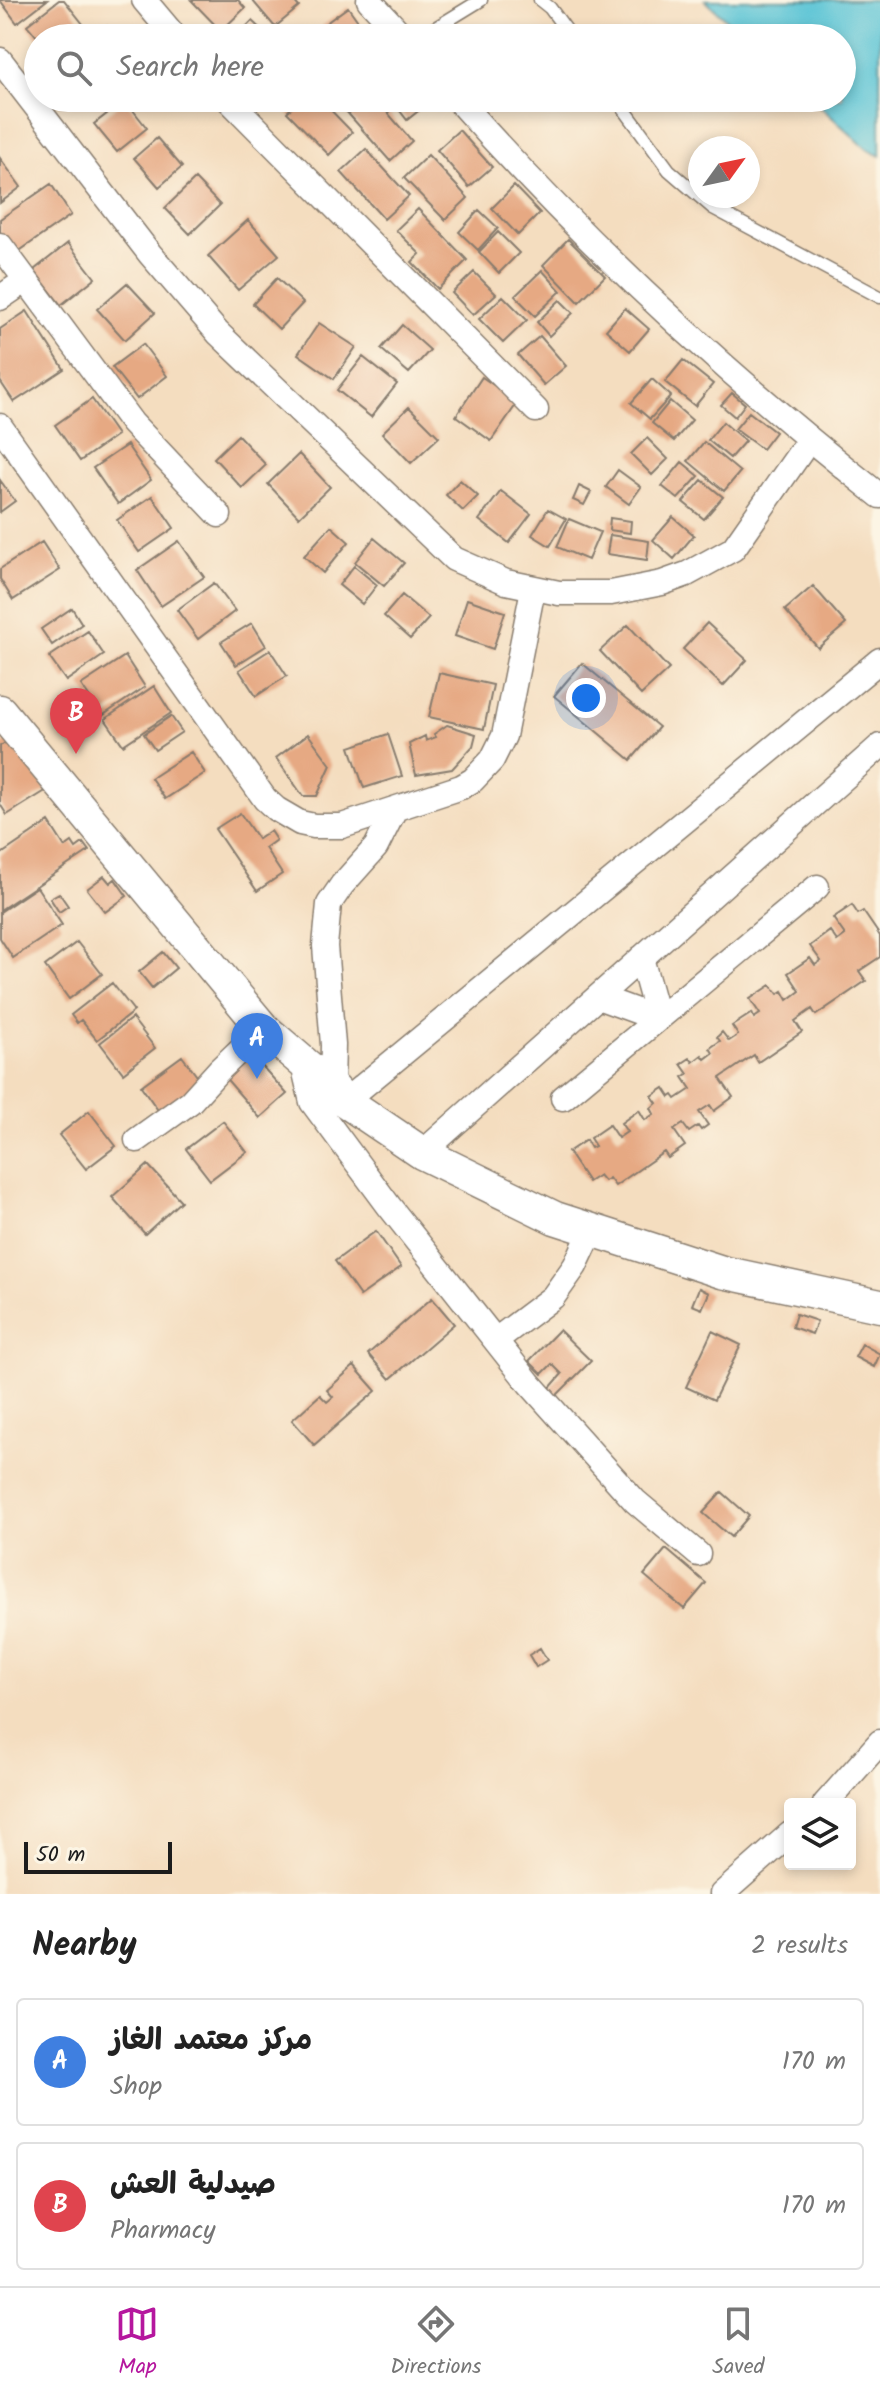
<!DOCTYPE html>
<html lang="en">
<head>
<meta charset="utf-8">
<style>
  body { margin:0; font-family:Kalam,"Playpen Sans Arabic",sans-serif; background:#f6f6f6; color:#222 }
  .controls { position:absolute; right:24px; bottom:24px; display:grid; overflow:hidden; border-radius:8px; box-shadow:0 4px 12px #0003 }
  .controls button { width:72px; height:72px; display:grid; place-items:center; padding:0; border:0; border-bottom:2px solid #e0e0e0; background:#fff; color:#222; font:40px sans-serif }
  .compass { position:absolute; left:688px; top:136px; width:72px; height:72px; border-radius:50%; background:#fff; box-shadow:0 4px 12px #0003; rotate:57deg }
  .scale { position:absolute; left:24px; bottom:20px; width:148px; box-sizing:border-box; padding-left:8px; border:4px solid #1c1c1c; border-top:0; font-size:22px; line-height:28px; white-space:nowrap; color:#1c1c1c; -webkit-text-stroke:6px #fcf5e5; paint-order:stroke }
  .you { position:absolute; left:586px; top:698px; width:28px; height:28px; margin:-20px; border:6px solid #fff; border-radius:50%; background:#1a73e8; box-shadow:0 0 0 12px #1a73e833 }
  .badge { display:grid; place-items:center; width:52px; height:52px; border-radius:50%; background:#b5179e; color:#fff; font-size:26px; font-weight:700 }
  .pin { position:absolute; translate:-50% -66px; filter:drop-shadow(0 2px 4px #0008) }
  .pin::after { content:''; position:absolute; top:42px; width:28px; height:24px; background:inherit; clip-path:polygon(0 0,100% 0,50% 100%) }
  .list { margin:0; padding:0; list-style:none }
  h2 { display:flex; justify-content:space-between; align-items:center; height:104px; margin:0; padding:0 32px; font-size:34px }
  h2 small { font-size:26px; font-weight:400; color:#767676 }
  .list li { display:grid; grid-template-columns:52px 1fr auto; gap:24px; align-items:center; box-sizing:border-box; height:128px; margin:0 16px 16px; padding:0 16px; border:2px solid #e0e0e0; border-radius:8px }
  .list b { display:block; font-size:30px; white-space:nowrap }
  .list p { margin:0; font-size:26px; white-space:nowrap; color:#767676 }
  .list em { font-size:26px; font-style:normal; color:#767676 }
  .icon { flex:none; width:44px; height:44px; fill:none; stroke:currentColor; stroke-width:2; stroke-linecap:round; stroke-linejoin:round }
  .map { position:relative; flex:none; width:880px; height:1894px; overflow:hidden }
  .search { position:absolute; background:#fff; box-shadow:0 4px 12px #0003; left:24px; right:24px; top:24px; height:88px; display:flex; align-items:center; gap:20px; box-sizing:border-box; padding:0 28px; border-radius:44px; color:#767676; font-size:30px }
  .sheet { height:392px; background:#fff }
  nav { display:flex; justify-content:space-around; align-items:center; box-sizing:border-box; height:112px; border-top:2px solid #e0e0e0; background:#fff; font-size:22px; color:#767676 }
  nav a { display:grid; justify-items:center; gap:4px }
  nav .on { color:#b5179e }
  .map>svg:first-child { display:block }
  .water { fill:#5ac4d6; stroke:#3b7079; stroke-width:2 }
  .building { fill:#e6a983 }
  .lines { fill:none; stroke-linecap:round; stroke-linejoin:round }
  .lane-casing { stroke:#887c6e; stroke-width:15 }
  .street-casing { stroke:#887c6e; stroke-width:27 }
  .secondary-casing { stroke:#887c6e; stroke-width:35 }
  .lane { stroke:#fff; stroke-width:12 }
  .street { stroke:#fff; stroke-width:24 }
  .secondary { stroke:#fff; stroke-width:32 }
</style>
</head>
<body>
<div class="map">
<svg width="880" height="1894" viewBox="0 0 880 1894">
  <rect width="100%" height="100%" fill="#fcf5e5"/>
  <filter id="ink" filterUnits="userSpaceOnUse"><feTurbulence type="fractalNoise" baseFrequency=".0125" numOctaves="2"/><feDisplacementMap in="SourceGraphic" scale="16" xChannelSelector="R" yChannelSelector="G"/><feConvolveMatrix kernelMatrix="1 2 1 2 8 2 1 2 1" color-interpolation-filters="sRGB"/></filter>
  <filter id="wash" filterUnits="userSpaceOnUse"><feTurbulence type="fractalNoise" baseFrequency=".006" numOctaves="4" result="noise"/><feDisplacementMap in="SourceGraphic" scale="32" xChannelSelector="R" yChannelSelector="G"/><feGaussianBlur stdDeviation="1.8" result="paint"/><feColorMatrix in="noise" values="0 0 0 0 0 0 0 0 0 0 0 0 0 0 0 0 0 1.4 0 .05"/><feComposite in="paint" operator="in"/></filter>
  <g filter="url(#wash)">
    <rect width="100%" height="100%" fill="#f4ddbf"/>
    <path class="water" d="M705 0H880V156L868 150 811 98H842V38H746Z"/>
    <g id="blocks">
      <path class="building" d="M0 0H47L17 23Z
        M59 0H64L87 29 75 38H38L27 25Z
        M191 0H238L245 8 221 31Z
        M252 0H293L299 7 275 27Z
        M348 7 370 38H331L322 26Z
        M252 21 268 36 266 38H235Z
        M107 26 115 38H90Z
        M302 98H319L352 132 329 155 287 112Z
        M359 98H375L412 141 390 161 345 110Z
        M390 98H430L432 100 407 120Z
        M125 100 147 128 117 152 94 124Z
        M459 130 492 167 469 187 437 150Z
        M157 138 182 167 159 187 134 158Z
        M366 149 409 196 384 219 341 172Z
        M428 155 468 198 445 220 404 178Z
        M0 158 21 187 0 203Z
        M195 179 220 205 190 234 165 208Z
        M51 184 71 215 15 254 0 232V219Z
        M514 186 540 213 518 235 492 208Z
        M418 209 467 260 438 289 412 262 420 254 396 230Z
        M479 210 498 228 478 250 459 232Z
        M248 220 279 255 238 290 208 256Z
        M498 232 519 253 499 273 479 252Z
        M568 239 605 276 579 302 543 265Z
        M68 243 95 278 61 305 34 270Z
        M542 270 561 291 535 316 515 296Z
        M474 272 496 294 473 315 452 293Z
        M277 278 303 303 279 329 253 304Z
        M127 283 155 313 125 340 97 309Z
        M503 296 527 320 503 343 479 319Z
        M560 300 573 313 549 336 537 322Z
        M625 308 649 329 630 351 606 330Z
        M27 311 64 369 14 402 0 381V329Z
        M319 323 356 347 334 379 298 354Z
        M402 325 430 350 409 373 381 349Z
        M540 336 566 366 544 385 518 355Z
        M143 344 167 376 137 399 112 367Z
        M363 357 397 384 371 417 337 390Z
        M683 360 713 384 695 406 665 382Z
        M482 377 518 402 491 441 456 416Z
        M652 379 671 396 650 419 631 403Z
        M732 393 745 404 735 417 721 405Z
        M92 399 117 435 80 461 55 425Z
        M670 401 692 420 674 441 652 423Z
        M409 407 439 437 411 463 382 433Z
        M749 412 775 432 762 449 735 429Z
        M723 422 745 441 730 458 708 440Z
        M238 435 266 465 242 488 214 458Z
        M647 438 668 459 652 475 631 454Z
        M704 442 740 472 724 491 688 461Z
        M127 445 151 480 118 504 93 468Z
        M299 454 330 487 299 517 268 484Z
        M682 462 699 476 678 499 662 486Z
        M618 470 641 487 629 504 606 487Z
        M0 480 15 501 0 512Z
        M460 480 478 496 463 511 446 495Z
        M702 480 723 497 704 519 683 502Z
        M579 486 591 492 584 505 573 500Z
        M501 491 531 514 509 543 479 520Z
        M152 496 174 528 139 552 117 520Z
        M548 509 566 519 550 546 532 535Z
        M673 517 694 535 674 559 653 540Z
        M610 518 631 521 630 533 609 530Z
        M569 519 600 532 588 560 557 547Z
        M331 526 349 542 323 573 304 556Z
        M610 535 649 541 647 560 607 554Z
        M374 538 404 563 384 586 355 562Z
        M179 541 204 577 161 606 137 570Z
        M42 542 60 570 13 600 0 579V569Z
        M354 566 377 585 362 604 339 585Z
        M214 583 235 611 198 639 177 610Z
        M813 586 846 624 818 648 785 610Z
        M402 595 429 618 410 639 384 616Z
        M467 599 505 612 493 649 455 636Z
        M72 608 82 624 52 645 41 629Z
        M252 623 266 646 236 665 221 642Z
        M707 623 747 660 723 686 683 649Z
        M628 625 669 669 641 695 600 651Z
        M88 631 104 655 66 681 49 657Z
        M270 650 287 676 256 696 239 670Z
        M125 656 145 687 102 716 81 685Z
        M582 663 659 727 631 760 554 696Z
        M439 673 493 685 484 729 429 717Z
        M154 686 171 713 123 745 105 719Z
        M171 716 182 732 155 750 144 734Z
        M447 725 476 734 473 746 452 769 416 775 409 744 425 736 426 741 436 737 434 734Z
        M308 734 331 765 317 796H303L276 758Z
        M388 734 402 776 364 788 350 747Z
        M10 740 47 790 7 815 0 804V746Z
        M191 752 205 773 165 799 151 778Z
        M240 813 258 839 270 831 276 840 265 848 282 874 257 891 215 829Z
        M49 822 65 847 72 842 76 848 83 843 89 851 0 910V855Z
        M104 876 110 883 115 879 127 896 105 912 87 889Z
        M37 887 62 925 13 958 0 938V912Z
        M59 893 68 906 59 912 50 898Z
        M852 905 858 914 863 911 880 936V957L859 971 866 981 816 1015 812 1009 795 1021 802 1032 758 1062 754 1055 720 1078 733 1097 714 1111 710 1105 699 1112 708 1125 701 1130 698 1126 689 1132 683 1124 674 1130 685 1146 668 1158 664 1152 615 1186 609 1178 604 1181 599 1175 588 1182 568 1152 586 1140 591 1148 595 1146 590 1138 609 1125 618 1138 627 1132 621 1123 639 1110 645 1120 654 1114 651 1108 657 1103 652 1096 664 1088 670 1097 673 1095 676 1099 691 1089 683 1077 688 1074 681 1064 690 1058 693 1062 702 1055 705 1059 713 1053 710 1048 720 1041 717 1037 722 1032 729 1041 738 1035 732 1026 752 1013 754 1018 760 1014 750 999 771 985 778 994 783 991 788 1000 800 991 788 973 810 958 815 965 821 961 810 946 830 931 837 941 845 935 833 918Z
        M77 942 102 974 69 999 45 966Z
        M163 952 176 968 152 988 139 972Z
        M112 983 134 1011 97 1040 81 1020 77 1023 71 1015Z
        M132 1018 155 1048 123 1073 100 1043Z
        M245 1055 257 1069 261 1065 287 1094 260 1118 223 1075Z
        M182 1056 202 1083 160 1113 141 1086Z
        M89 1111 116 1146 86 1169 59 1135Z
        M223 1121 247 1152 210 1180 186 1149Z
        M148 1165 181 1201 145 1234 112 1197Z
        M376 1231 401 1267 360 1296 335 1261Z
        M699 1288 709 1293 702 1309 692 1305Z
        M432 1298 454 1324 390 1379 368 1354Z
        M796 1314 817 1321 812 1334 792 1327Z
        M559 1330 591 1361 556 1396 549 1389 562 1374 552 1364 542 1374 529 1361Z
        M712 1331 741 1345 714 1400 686 1387Z
        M862 1344 880 1354 874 1367 855 1357Z
        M354 1366 376 1391 314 1445 292 1420 320 1395 327 1402 333 1397 327 1390Z
        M722 1492 749 1516 731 1537 703 1513Z
        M666 1549 706 1583 684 1609 644 1575Z
        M540 1648 547 1660 536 1667 529 1655Z"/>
    </g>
  </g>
  <g filter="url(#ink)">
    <use href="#blocks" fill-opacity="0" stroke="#887c6e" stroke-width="2"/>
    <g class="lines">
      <g class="lane-casing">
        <path id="lane" d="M540 0 550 8 572 38
          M419 38 481 0
          M616 98 669 170 713 208 880 297"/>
      </g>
      <g class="street-casing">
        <path id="street" d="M144 0 176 38
          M369 0 404 38
          M0 60 150 254 218 333 454 559 506 582 559 593H611L662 583 687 574 733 549 809 440
          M227 98 536 410
          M456 98C585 244 728 376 880 496
          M0 245 132 423 219 515
          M0 298 25 281
          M0 426 265 799 276 809 300 823 314 826H342L461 787 473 780 492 760 504 736 533 589
          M598 997 658 1019 641 958
          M303 1064 312 1102 389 1206 529 1383 635 1501 698 1554
          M332 1087 333 1045 325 946 329 904 342 885 376 847 395 809
          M563 1098 817 887
          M345 1101 880 660
          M137 1140 190 1102 219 1070 263 1028
          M422 1153 880 746
          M496 1340 553 1297 575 1266 592 1230
          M825 1804 880 1742
          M722 1894 790 1834"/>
      </g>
      <g class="secondary-casing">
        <path id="secondary" d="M0 711 263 1028 332 1087 345 1101 422 1153 555 1218 722 1272 880 1306"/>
      </g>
      <use href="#lane" class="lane"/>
      <use href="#street" class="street"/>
      <use href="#secondary" class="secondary"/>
    </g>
  </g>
</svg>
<div class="controls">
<button><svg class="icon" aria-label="layers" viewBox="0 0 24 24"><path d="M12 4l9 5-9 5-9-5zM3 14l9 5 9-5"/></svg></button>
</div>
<svg class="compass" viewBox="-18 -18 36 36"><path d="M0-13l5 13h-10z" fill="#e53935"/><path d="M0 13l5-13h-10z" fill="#767676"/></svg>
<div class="scale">50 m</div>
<div class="you"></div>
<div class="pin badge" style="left:257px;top:1079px;background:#3f7fe0">A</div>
<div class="pin badge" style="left:76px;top:754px;background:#e0444e">B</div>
<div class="search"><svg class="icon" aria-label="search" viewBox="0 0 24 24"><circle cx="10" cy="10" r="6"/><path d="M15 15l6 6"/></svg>Search here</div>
</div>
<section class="sheet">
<h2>Nearby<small>2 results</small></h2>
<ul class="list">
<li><span class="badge" style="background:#3f7fe0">A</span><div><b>مركز معتمد الغاز</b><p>Shop</p></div><em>170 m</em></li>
<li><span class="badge" style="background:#e0444e">B</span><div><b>صيدلية العش</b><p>Pharmacy</p></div><em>170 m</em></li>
</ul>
</section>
<nav>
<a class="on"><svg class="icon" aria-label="map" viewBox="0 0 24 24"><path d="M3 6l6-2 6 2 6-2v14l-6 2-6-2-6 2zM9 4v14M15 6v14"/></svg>Map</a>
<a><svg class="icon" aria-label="directions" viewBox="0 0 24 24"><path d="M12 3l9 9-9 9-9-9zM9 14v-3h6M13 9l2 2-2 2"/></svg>Directions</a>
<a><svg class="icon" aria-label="saved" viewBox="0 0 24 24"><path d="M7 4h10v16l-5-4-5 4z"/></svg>Saved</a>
</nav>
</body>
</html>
